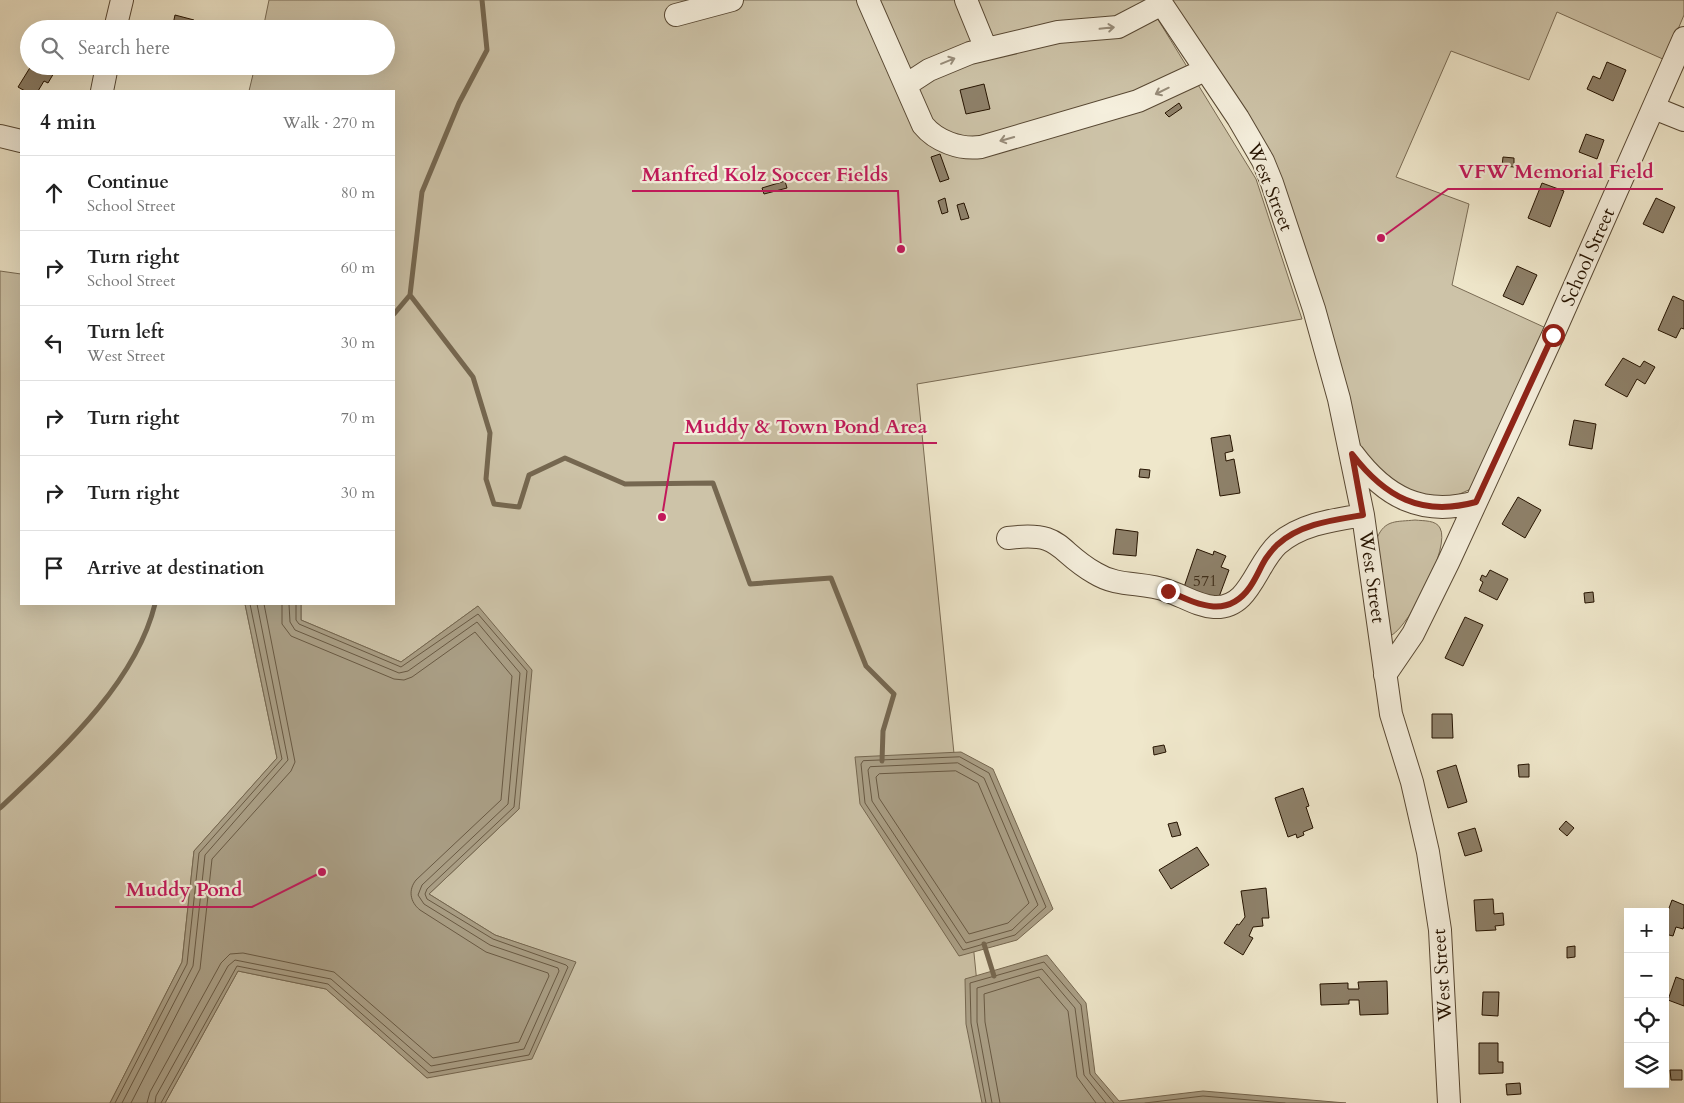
<!DOCTYPE html>
<html lang="en">
<head>
<meta charset="utf-8">
<style>
  body { margin:0; font-family:Cardo,serif; background:#f6f6f6; color:#222 }
  .controls { position:absolute; right:15px; bottom:15px; display:grid; overflow:hidden; border-radius:0px; box-shadow:0 5px 20px #0002 }
  .controls button { width:45px; height:45px; display:grid; place-items:center; padding:0; border:0; border-bottom:1px solid #e0e0e0; background:#fff; color:#222; font:25px sans-serif }
  .stop { position:absolute; width:15px; height:15px; margin:-11px; border:4px solid #8f2418; border-radius:50%; background:#fff }
  .stop.end { background:#8f2418; border-color:#fff; box-shadow:0 1px 5px #0008 }
  .list { margin:0; padding:0; list-style:none }
  h2 { display:flex; justify-content:space-between; align-items:center; height:65px; margin:0; padding:0 20px; font-size:21px }
  h2 small { font-size:16px; font-weight:400; color:#767676 }
  .list li { display:grid; grid-template-columns:32px 1fr auto; gap:15px; align-items:center; box-sizing:border-box; height:75px; padding:0 20px; border-top:1px solid #e0e0e0 }
  .list b { display:block; font-size:19px; white-space:nowrap }
  .list p { margin:0; font-size:16px; white-space:nowrap; color:#767676 }
  .list em { font-size:16px; font-style:normal; color:#767676 }
  .icon { flex:none; width:28px; height:28px; fill:none; stroke:currentColor; stroke-width:2; stroke-linecap:round; stroke-linejoin:round }
  .map { position:relative; flex:none; width:1684px; height:1103px; overflow:hidden }
  .search { position:absolute; background:#fff; box-shadow:0 5px 20px #0002; left:20px; top:20px; width:375px; height:55px; display:flex; align-items:center; gap:12px; box-sizing:border-box; padding:0 18px; border-radius:28px; color:#767676; font-size:19px }
  .panel { position:absolute; background:#fff; box-shadow:0 5px 20px #0002; left:20px; top:90px; width:375px; height:515px; border-radius:0px }
  .map>svg:first-child { display:block }
  .green { fill:#cdc3a8; stroke:#796b54 }
  .water { fill:#aa9f86; stroke:#756750 }
  .lines { fill:none; stroke-linecap:round; stroke-linejoin:round }
  .shore { stroke:#685943; stroke-width:1 }
  .stream { stroke:#756750; stroke-width:5 }
  .building { fill:#8e816a; stroke:#251300 }
  .minor-casing { stroke:#584833; stroke-width:24 }
  .minor { stroke:#f5efdd; stroke-width:22 }
  .oneway { stroke:#978c7a }
  .route { stroke:#8f2418; stroke-width:6 }
  .labels { text-anchor:middle; dominant-baseline:central; stroke-width:4.5; stroke-linejoin:round; paint-order:stroke }
  .number-label { font-size:16px; fill:#3f2e1a }
  .street-label { font-size:19px; fill:#251300; stroke:#f5efdd }
  .leader { fill:none; stroke:#c2185b; stroke-width:2 }
  .callout-dot { fill:#c2185b; stroke:#f5efdd; stroke-width:2 }
  .callout-label { font-size:20px; text-anchor:middle; font-weight:bold; fill:#c2185b; stroke:#f5efdd; stroke-width:4.5; stroke-linejoin:round; paint-order:stroke }
</style>
</head>
<body>
<div class="map">
<svg width="1684" height="1103" viewBox="0 0 1684 1103">
  <rect width="100%" height="100%" fill="#efe7cb"/>
  <filter id="stains"><feTurbulence type="fractalNoise" baseFrequency=".004" numOctaves="4"/><feColorMatrix values="0 0 0 0 .2 0 0 0 0 .09 0 0 0 0 .02 0 0 0 .5 -.17"/></filter>
  <radialGradient id="worn" r=".72"><stop offset=".6" stop-color="#630" stop-opacity="0"/><stop offset="1" stop-color="#630" stop-opacity=".3"/></radialGradient>
  <path class="green" d="M269 0H1146L1256 179 1302 319 917 384 989 1103H165L238 971 326 989 427 1078 576 963 495 935 429 894 519 809 478 606 401 662 301 620V604H394V91H249L255 66H386V29H263Z
    M1170 0H1684V15L1665 60 1557 12 1529 80 1451 51 1396 177 1469 204 1452 285 1546 328 1473 488 1453 497 1414 496 1363 455 1309 265Z
    M0 271 21 274V604H245L277 758 194 851 182 962 110 1103H0Z
    M1415 520C1424 521 1436 520 1440 528 1451 547 1410 624 1392 635L1387 633 1377 538C1385 519 1397 522 1415 520Z"/>
  <path class="water" d="M245 604H301V620L401 662 478 606 532 670 519 809 429 894 495 935 576 962 532 1059 427 1078 326 989 238 971 165 1103H110L182 962 194 851 277 758Z
    M961 752 993 769 1053 909 1017 940 959 956 860 804 855 757Z
    M1047 955 1086 1003 1095 1073 1119 1101 1203 1091 1346 1103H982L966 1024 965 979Z"/>
  <g class="lines">
    <path class="shore" d="M960 757 989 773 1046 907 1015 935 963 950 865 803 861 764 863 761Z
      M958 763 984 778 1038 905 1012 930 966 943 872 801 868 770 870 767Z
      M956 771 978 783 1029 903 1008 923 969 934 879 798 876 777 879 774Z
      M115 1103 187 964 199 853 282 759 250 604
      M122 1103 193 966 205 855 288 760 257 604
      M131 1103 200 969 212 859 291 771 295 762 264 604
      M147 1103 150 1092 221 963 230 954 243 953 334 972 433 1058 519 1042 549 976 548 973 486 952 420 910C410 902 408 890 416 880L501 800 512 676 475 632 412 677 404 680 394 679 291 636 282 624V604
      M155 1103 156 1096 228 966 235 960 331 979 431 1066 524 1049 559 971 558 968 490 945 424 904 418 895 422 885 508 804 520 673 477 622 408 671 399 673 295 630 290 622 289 604
      M161 1103 237 966 328 984 429 1073 529 1055 568 967 566 965 493 939 427 899 425 894 427 889 514 807 527 671 478 614 401 667 299 624 296 620V604
      M986 1103 971 1023 970 983 1044 962 1081 1005 1090 1074 1114 1103
      M992 1103 977 1022V988L1042 969 1075 1008 1084 1075 1106 1103
      M1000 1103 985 1022 984 994 1039 977 1068 1011 1077 1077 1096 1103
      M1145 1103 1203 1096 1285 1103"/>
    <path class="stream" d="M410 295 473 377 490 433 486 479 494 504 519 507 529 475 565 458 625 484 713 483 750 584 831 578 866 666 894 694 883 731 882 761
      M394 314 410 295 422 192 459 103 487 50 482 0
      M0 808C59 752 135 685 155 604
      M984 944 994 976"/>
  </g>
  <path class="building" d="M175 15 194 20 192 29H172Z
    M1607 62 1626 70 1613 101 1587 89 1593 76 1600 79Z
    M31 66H58L48 83 44 81 38 91H25L18 87Z
    M984 84 990 109 966 114 960 90Z
    M1179 103 1182 108 1169 117 1165 113Z
    M1586 134 1604 140 1597 159 1579 152Z
    M940 154 949 179 940 182 931 157Z
    M1503 157 1514 158V167L1502 166Z
    M785 181 787 188 764 194 762 188Z
    M1542 183 1564 191 1550 227 1528 218Z
    M945 198 948 212 942 214 938 201Z
    M1656 198 1675 207 1663 233 1643 224Z
    M964 203 969 218 961 220 957 205Z
    M1517 266 1537 275 1523 305 1503 296Z
    M1673 296 1684 301V329L1681 328 1676 338 1658 330Z
    M1623 358 1640 367 1644 361 1655 367 1645 384 1637 379 1627 397 1605 385Z
    M1574 420 1596 424 1592 449 1569 445Z
    M1230 435 1233 451 1225 453 1226 461 1234 459 1240 493 1220 496 1211 438Z
    M1140 469 1150 470 1149 478 1139 477Z
    M1518 497 1541 510 1525 538 1502 524Z
    M1116 529 1138 532 1136 556 1113 554Z
    M1197 549 1213 555 1214 551 1226 556 1221 567 1229 570 1216 605 1182 593Z
    M1490 570 1508 579 1497 600 1479 591 1483 582 1480 580 1482 575 1486 577Z
    M1593 592 1594 602 1585 603 1584 593Z
    M1465 617 1483 625 1463 666 1445 658Z
    M1432 714H1452L1453 738H1432Z
    M1164 745 1166 752 1154 755 1153 747Z
    M1529 764V777H1519L1518 765Z
    M1456 765 1467 802 1448 808 1437 771Z
    M1303 788 1309 806 1306 807 1313 828 1303 832 1304 835 1297 838 1296 834 1288 837 1275 798Z
    M1566 821 1574 828 1567 836 1559 829Z
    M1177 822 1181 835 1172 837 1168 824Z
    M1475 828 1482 851 1465 856 1458 833Z
    M1197 847 1209 865 1171 889 1159 870Z
    M1266 888 1269 918H1262L1263 926 1253 927 1249 936 1253 938 1243 955 1224 943 1237 924 1239 925 1245 917 1241 891Z
    M1493 899 1494 914 1503 913 1504 925 1495 926 1496 930 1476 931 1474 900Z
    M1672 900 1684 905V926L1683 929 1676 927 1673 936 1665 934V919Z
    M1575 946V957L1567 958V947Z
    M1676 977 1684 980V1006L1668 1000Z
    M1387 981 1388 1014 1360 1015 1359 1000H1349V1004L1321 1005 1320 984 1348 983V989H1359L1358 982Z
    M1483 992H1499L1498 1016 1482 1015Z
    M1479 1043H1498V1062H1503V1073L1479 1074Z
    M1670 1070H1682V1080H1671Z
    M1520 1083 1521 1094 1507 1095 1506 1084Z"/>
  <g class="lines">
    <g class="minor-casing">
      <path id="minor" d="M868 0 923 125C936 141 960 150 981 147L1138 101 1205 70
        M966 0 986 49
        M1159 0 1238 118 1263 161 1272 183 1314 309 1339 399 1363 515 1391 714 1412 782 1428 852 1440 930 1449 1103
        M676 15 732 0
        M115 29 122 0
        M906 85 929 70 970 53 1058 32 1118 27 1162 4
        M102 91 107 66
        M1654 108 1684 120
        M0 136 21 141
        M1353 454C1385 497 1422 517 1476 502
        M1008 538C1063 531 1055 550 1095 573 1119 588 1143 581 1168 591 1183 596 1198 606 1214 607 1250 609 1255 565 1278 544 1301 524 1333 520 1363 515
        M1385 675 1413 634 1448 563 1553 335 1684 38"/>
    </g>
    <use href="#minor" class="minor"/>
  </g>
  <defs><path id="oneway-shaft" d="M-6 0H5M1.5-3L5.5 0L1.5 3" fill="none" stroke-width="1.6" stroke-linecap="round" stroke-linejoin="round" transform="scale(1.25)"/></defs>
  <g class="oneway">
    <use href="#oneway-shaft" transform="translate(1107 28) rotate(-6)"/>
    <use href="#oneway-shaft" transform="translate(948 61) rotate(-22)"/>
    <use href="#oneway-shaft" transform="translate(1162 91) rotate(154)"/>
    <use href="#oneway-shaft" transform="translate(1007 139) rotate(164)"/>
  </g>
  <g class="lines">
    <path class="route" d="M1168 591C1197 604 1227 620 1250 587 1261 571 1261 561 1277 545 1300 524 1333 520 1363 515L1352 454C1385 497 1421 517 1476 502L1553 335"/>
  </g>
  <g class="labels">
    <g class="number-label">
      <text x="1205" y="581">571</text>
    </g>
    <g class="street-label">
      <text transform="translate(1270 187) rotate(68)">West Street</text>
      <text transform="translate(1588 257) rotate(-66)">School Street</text>
      <text transform="translate(1372 577) rotate(82)">West Street</text>
      <text transform="translate(1442 975) rotate(-94)">West Street</text>
    </g>
  </g>
  <path class="leader" d="M1381 238L1448 189H1663M901 249L898 191H632M662 517L674 443H937M322 872L252 907H115"/>
  <g class="callout-dot">
    <circle cx="1381" cy="238" r="5"/>
    <circle cx="901" cy="249" r="5"/>
    <circle cx="662" cy="517" r="5"/>
    <circle cx="322" cy="872" r="5"/>
  </g>
  <g class="callout-label">
    <text x="1556" y="178">VFW Memorial Field</text>
    <text x="765" y="181">Manfred Kolz Soccer Fields</text>
    <text x="806" y="433">Muddy &amp; Town Pond Area</text>
    <text x="184" y="896">Muddy Pond</text>
  </g>
  <rect width="100%" height="100%" filter="url(#stains)"/>
  <rect width="100%" height="100%" fill="url(#worn)"/>
</svg>
<div class="controls">
<button>+</button>
<button>−</button>
<button><svg class="icon" aria-label="locate" viewBox="0 0 24 24"><circle cx="12" cy="12" r="6"/><path d="M12 2v4M12 18v4M2 12h4M18 12h4"/></svg></button>
<button><svg class="icon" aria-label="layers" viewBox="0 0 24 24"><path d="M12 4l9 5-9 5-9-5zM3 14l9 5 9-5"/></svg></button>
</div>
<div class="stop" style="left:1553px;top:335px"></div>
<div class="stop end" style="left:1168px;top:591px"></div>
<div class="search"><svg class="icon" aria-label="search" viewBox="0 0 24 24"><circle cx="10" cy="10" r="6"/><path d="M15 15l6 6"/></svg>Search here</div>
<section class="panel">
<h2>4 min<small>Walk · 270 m</small></h2>
<ul class="list">
<li><svg class="icon" aria-label="ahead" viewBox="0 0 24 24"><path d="M12 20V5M6 11l6-6 6 6"/></svg><div><b>Continue</b><p>School Street</p></div><em>80 m</em></li>
<li><svg class="icon" aria-label="right" viewBox="0 0 24 24"><path d="M7 20v-9h11M14 6l5 5-5 5"/></svg><div><b>Turn right</b><p>School Street</p></div><em>60 m</em></li>
<li><svg class="icon" aria-label="left" viewBox="0 0 24 24"><path d="M17 20v-9H6M10 6l-5 5 5 5"/></svg><div><b>Turn left</b><p>West Street</p></div><em>30 m</em></li>
<li><svg class="icon" aria-label="right" viewBox="0 0 24 24"><path d="M7 20v-9h11M14 6l5 5-5 5"/></svg><div><b>Turn right</b></div><em>70 m</em></li>
<li><svg class="icon" aria-label="right" viewBox="0 0 24 24"><path d="M7 20v-9h11M14 6l5 5-5 5"/></svg><div><b>Turn right</b></div><em>30 m</em></li>
<li><svg class="icon" aria-label="arrive" viewBox="0 0 24 24"><path d="M6 21V4h12l-3 4 3 4H6"/></svg><div><b>Arrive at destination</b></div></li>
</ul>
</section>
</div>
</body>
</html>
